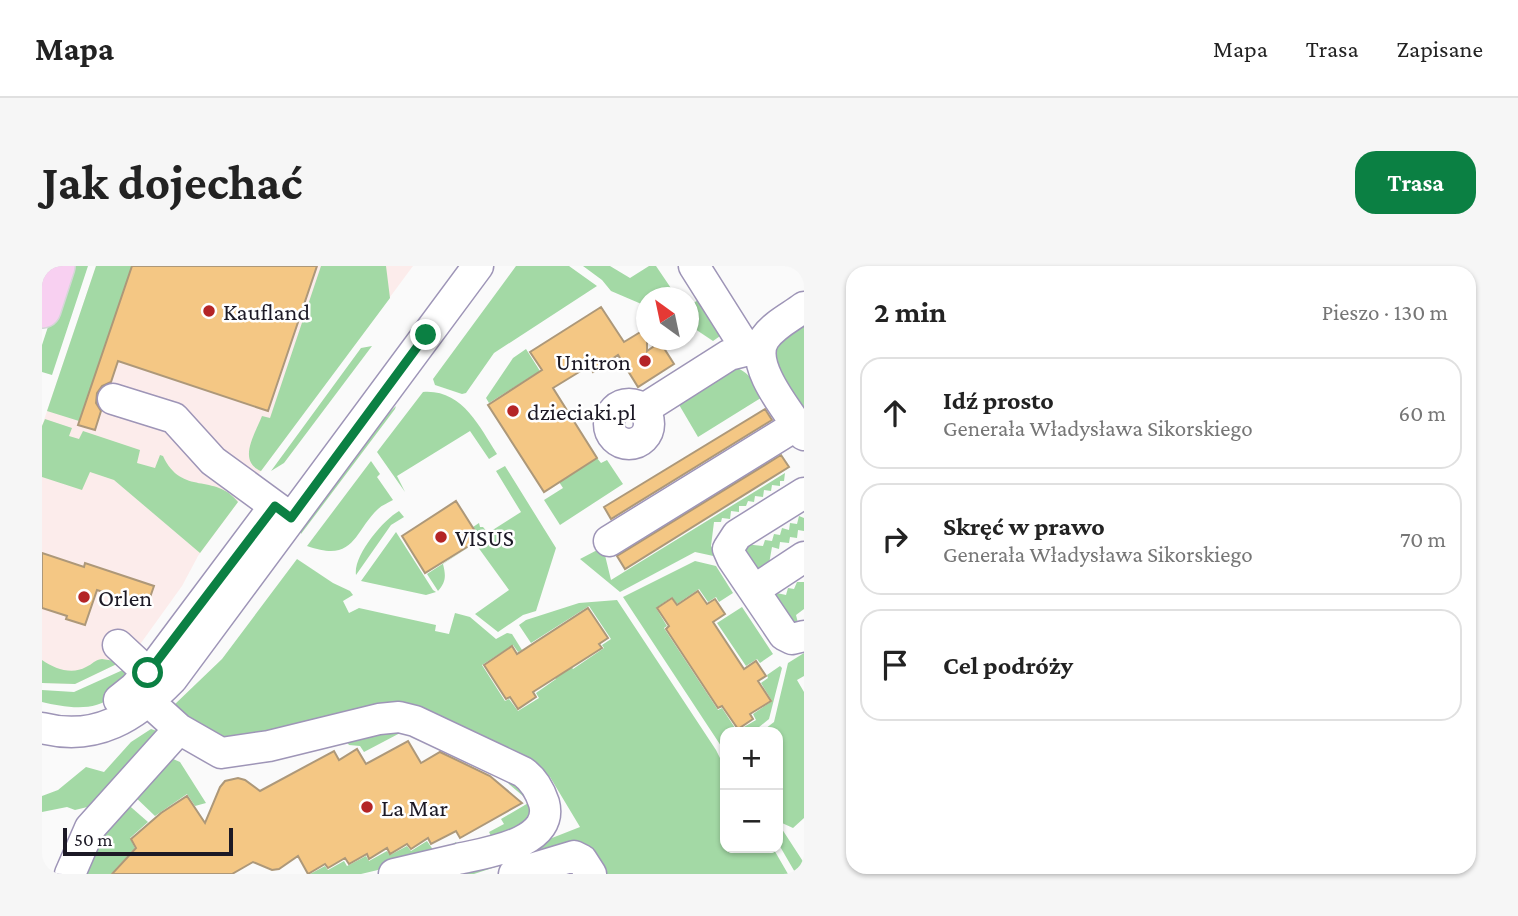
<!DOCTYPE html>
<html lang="pl">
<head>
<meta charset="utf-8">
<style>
  body { margin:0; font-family:"Crimson Pro",serif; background:#f6f6f6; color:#222 }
  .controls { position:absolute; right:21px; bottom:21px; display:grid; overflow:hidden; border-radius:14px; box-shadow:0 2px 5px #0004 }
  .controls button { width:63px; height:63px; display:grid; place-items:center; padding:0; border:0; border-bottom:2px solid #e0e0e0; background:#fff; color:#222; font:35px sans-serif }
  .compass { position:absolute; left:594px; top:21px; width:63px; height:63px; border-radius:50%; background:#fff; box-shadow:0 2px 5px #0004; rotate:327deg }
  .scale { position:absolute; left:21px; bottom:18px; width:170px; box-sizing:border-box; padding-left:7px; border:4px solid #1c1925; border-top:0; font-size:19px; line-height:24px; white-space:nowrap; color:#1c1925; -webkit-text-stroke:5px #fff; paint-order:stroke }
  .stop { position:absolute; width:21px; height:21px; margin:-16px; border:5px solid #0b8043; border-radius:50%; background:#fff }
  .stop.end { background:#0b8043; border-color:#fff; box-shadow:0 2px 7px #0008 }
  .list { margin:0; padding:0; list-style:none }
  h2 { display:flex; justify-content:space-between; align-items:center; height:91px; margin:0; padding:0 28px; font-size:30px }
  h2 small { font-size:23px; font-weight:400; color:#767676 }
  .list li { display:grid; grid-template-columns:46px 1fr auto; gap:21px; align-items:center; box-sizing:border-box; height:112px; margin:0 14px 14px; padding:0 14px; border:2px solid #e0e0e0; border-radius:21px }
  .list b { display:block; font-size:26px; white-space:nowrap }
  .list p { margin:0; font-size:23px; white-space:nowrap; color:#767676 }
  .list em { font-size:23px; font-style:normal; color:#767676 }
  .icon { flex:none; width:38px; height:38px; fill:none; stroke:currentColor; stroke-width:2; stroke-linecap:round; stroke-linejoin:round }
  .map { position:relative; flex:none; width:762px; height:608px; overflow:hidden; border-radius:21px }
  header { display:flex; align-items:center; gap:42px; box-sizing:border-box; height:98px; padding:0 35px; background:#fff; border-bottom:2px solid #e0e0e0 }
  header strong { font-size:33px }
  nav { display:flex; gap:38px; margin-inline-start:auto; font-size:24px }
  .intro { display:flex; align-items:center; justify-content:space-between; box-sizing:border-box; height:168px; padding:0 42px }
  h1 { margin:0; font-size:49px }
  .button { padding:18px 32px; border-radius:21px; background:#0b8043; color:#fff; font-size:24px; font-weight:700 }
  main { display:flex; gap:42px; padding:0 42px }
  aside { flex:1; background:#fff; border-radius:21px; box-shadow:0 2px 5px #0004 }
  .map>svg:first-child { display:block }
  .commercial { fill:#fceceb }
  .green { fill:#a3d9a5 }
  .building { fill:#f4c784; stroke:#ad9879; stroke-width:2 }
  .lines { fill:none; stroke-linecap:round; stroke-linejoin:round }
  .minor-casing { stroke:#9e95b7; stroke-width:33 }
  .major-casing { stroke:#d6d6d8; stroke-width:40 }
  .minor { stroke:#fff; stroke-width:30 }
  .major { stroke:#f8d0f1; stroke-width:37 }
  .route { stroke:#0b8043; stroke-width:9 }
  .poi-dot { fill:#b42426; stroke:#fff; stroke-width:2.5 }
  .labels { text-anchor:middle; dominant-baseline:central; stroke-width:5; stroke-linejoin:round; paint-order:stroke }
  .poi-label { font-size:24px; fill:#1c1925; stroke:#fff; text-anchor:start }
</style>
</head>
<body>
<header>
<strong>Mapa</strong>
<nav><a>Mapa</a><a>Trasa</a><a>Zapisane</a></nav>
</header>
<div class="intro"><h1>Jak dojechać</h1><a class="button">Trasa</a></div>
<main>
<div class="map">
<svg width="762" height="608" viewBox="0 0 762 608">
  <rect width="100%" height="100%" fill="#fafafa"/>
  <path class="commercial" d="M54 0H371L156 290 140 320 99 377 79 396 33 418 0 417V160Z"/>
  <path class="green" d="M26 0H46L10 109 0 106V79Z
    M54 0H90L37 155 5 145Z
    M279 0H344L348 32 219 205C195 195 213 168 220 150L228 152Z
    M474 0H527L555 20 452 87 424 127 420 128 393 119 391 113Z
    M541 0H568L588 12 607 0H614L635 31 604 32V40L569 25 560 14Z
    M659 32 681 68 671 75 647 59V40Z
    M762 56V151L733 105 729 83Z
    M330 80 242 197 229 205 319 82Z
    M484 83 498 105 447 137 444 132 471 92Z
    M692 101C707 105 714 119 722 130L656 171 636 137Z
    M381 126C420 123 437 160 455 188L447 193 428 165 355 210 363 226 335 186Z
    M354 140 353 143 259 268 258 261 312 180Z
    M3 153 30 162 27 170 37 173 41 165 98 184 95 197 113 202 118 189 121 190C140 231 173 206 196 236L158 287 72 214 48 206 40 224 0 211V160Z
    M555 192 559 197 565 194 581 218 518 259 502 234 521 222 517 216Z
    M329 195 338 208 335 211 351 234C346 237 340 239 336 243 311 267 313 297 265 280Z
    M463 200 514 282 494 345 481 349 456 366 433 348 467 324 433 277 401 298C404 310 404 316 396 325L385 308 439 273 431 261 437 257 438 261H441L446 267 479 246 454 205Z
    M743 207 742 215H738V220L730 219 729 225 722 224 721 231 713 230 712 236 706 235 704 240H697V246L689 245 688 253 680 252 679 256H672L669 280 676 291 653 286 578 326 538 293 561 281 569 314Z
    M357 245 362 251 349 259 314 309C311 290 341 254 357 245Z
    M757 250 762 252V265L756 264 755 272 748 271 747 277 738 276 737 283 730 281 727 298 718 308 696 280 702 278 721 280 723 274 730 275 732 268 738 269 740 262 747 264 748 257 755 258Z
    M354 266 391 324 394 326 384 329 319 315Z
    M255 293 291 317 308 325 311 329 301 335 307 347 317 342 394 359 393 365 407 368 413 347 428 351 454 373 465 367 470 368 480 384 476 386 471 379 440 399 463 435 467 433 476 445 497 432 494 427 514 413 512 410 528 399 531 403 562 382 560 379 569 373 547 340 489 377 477 359 484 354 537 337 575 334 674 484 683 502V582H731L746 608H563L527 577 432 608H376L482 583 538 561 508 511 370 443 182 480 131 440 180 393Z
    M653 295 674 300 691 327 677 336 674 331 666 336 657 323 635 338 630 331 614 342 625 360 622 362 676 444 680 442 695 465 714 454 711 448 730 435 719 417 726 412 725 409 738 400 740 402 727 453 711 466H683V482L681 483 581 331Z
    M755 316H762V343L754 349 758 365 725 330 730 326 744 329 746 322 752 323Z
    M700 341 731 388 718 397 715 393 704 400 675 357Z
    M762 387V410L755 414 762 426V552L751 562 740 557 738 560 762 597V608H754L736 577V466H719L732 456 746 397Z
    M60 393 79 396 33 418 0 417V394C13 403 30 409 44 401 51 398 52 394 60 393Z
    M83 403 84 412C80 417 76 426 71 430 52 447 22 441 0 436V424L32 426Z
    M109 463 115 465 118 470 62 537 33 544 25 541 0 546V530L16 524 44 501 62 506 89 476Z
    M360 466 322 486 318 480 307 479 301 470Z
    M122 489 138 496 164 537 153 540 145 528 113 550 88 526Z
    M464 503 488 528V553L452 576 447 566 462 558 459 553 488 536 460 512Z
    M82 535 106 556 88 572 93 582 69 608H34Z
    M385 575 394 588 414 576 418 583 416 585 319 608H268L283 600 286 604 302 595 305 600 324 590 327 595 345 585 348 589 365 580 369 585Z"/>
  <path class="building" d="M90 0H275L226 145 76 95 69 116 60 120 55 127 54 137 59 145 53 164 36 159Z
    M559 41 582 76 605 62V85L618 76 632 98 596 121 576 89 551 106 547 100 511 122 555 192 502 226 446 139 500 104 488 86Z
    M723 143 730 154 569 253 562 241Z
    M739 189 747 201 583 303 575 290Z
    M414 235 438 273 383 307 360 270Z
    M0 287 42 301 43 297 112 320 105 340 55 324 43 359 24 353 25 350 0 342Z
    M656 325 665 338 673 333 683 348 671 356 702 403 714 395 724 410 716 415 729 435 708 448 711 453 696 463 680 440 676 442 624 363 627 360 615 342 630 332 635 339Z
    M546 342 566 372 557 378 560 382 491 426 494 431 476 443 468 431 464 433 442 399 470 380 475 388Z
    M366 475 379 497 398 486 448 510 480 537 418 572 414 565 389 578 386 572 369 583 365 578 348 588 345 582 327 593 325 588 307 598 303 592 286 602 283 598 266 608 256 590 237 603 230 604 211 596 190 608H70L94 582 89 573 119 547 145 530 163 557 178 521 183 515 196 512 203 514 218 525 292 485 297 494 315 483 324 498Z"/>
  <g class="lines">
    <g class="minor-casing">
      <path id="minor" d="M652 0 705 84
        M762 41C749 51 733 58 723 72 705 98 747 146 762 169
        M71 133 132 152 171 195 249 252
        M567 158a20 20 0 1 1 40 0a20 20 0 1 1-40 0Z
        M602 143 687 89 719 81
        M762 227 695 269 686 283 690 292 742 369 750 373 762 370
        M567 275 755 159
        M712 324 762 291
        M76 379 119 419
        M94 424 137 463 179 487 227 480 337 453 357 451 373 455 481 506C491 513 498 525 502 537 513 578 442 587 416 593 394 598 373 603 352 608
        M77 434 92 422 115 397 225 250
        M0 462C54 476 93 451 130 413L436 0
        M28 608 48 562 137 463
        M472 608 532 590 540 594 549 608"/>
    </g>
    <g class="major-casing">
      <path id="major" d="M0 43 14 0"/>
    </g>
    <use href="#minor" class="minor"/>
    <use href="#major" class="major"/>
  </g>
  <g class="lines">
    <path class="route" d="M106 407 233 240 249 252 384 69"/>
  </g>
  <g class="poi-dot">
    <circle cx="167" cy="45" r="7"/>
    <circle cx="603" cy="95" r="7"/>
    <circle cx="471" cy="145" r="7"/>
    <circle cx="399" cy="271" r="7"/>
    <circle cx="42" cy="331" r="7"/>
    <circle cx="325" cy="541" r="7"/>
  </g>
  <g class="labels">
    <g class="poi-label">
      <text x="181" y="45">Kaufland</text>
      <text x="589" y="95" text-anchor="end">Unitron</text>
      <text x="485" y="145">dzieciaki.pl</text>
      <text x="413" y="271">VISUS</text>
      <text x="56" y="331">Orlen</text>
      <text x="339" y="541">La Mar</text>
    </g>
  </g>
</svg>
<div class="controls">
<button>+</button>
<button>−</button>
</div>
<svg class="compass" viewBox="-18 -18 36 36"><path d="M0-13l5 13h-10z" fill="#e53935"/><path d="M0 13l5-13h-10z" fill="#767676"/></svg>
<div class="scale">50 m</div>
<div class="stop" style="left:106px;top:407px"></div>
<div class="stop end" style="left:384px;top:69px"></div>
</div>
<aside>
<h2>2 min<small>Pieszo · 130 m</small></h2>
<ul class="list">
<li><svg class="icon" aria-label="ahead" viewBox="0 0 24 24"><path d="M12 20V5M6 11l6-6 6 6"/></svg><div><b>Idź prosto</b><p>Generała Władysława Sikorskiego</p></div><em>60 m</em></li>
<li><svg class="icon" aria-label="right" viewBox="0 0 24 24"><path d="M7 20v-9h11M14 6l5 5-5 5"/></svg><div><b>Skręć w prawo</b><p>Generała Władysława Sikorskiego</p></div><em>70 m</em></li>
<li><svg class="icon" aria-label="arrive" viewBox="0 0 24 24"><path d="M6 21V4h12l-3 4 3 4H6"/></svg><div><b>Cel podróży</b></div></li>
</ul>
</aside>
</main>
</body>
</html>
